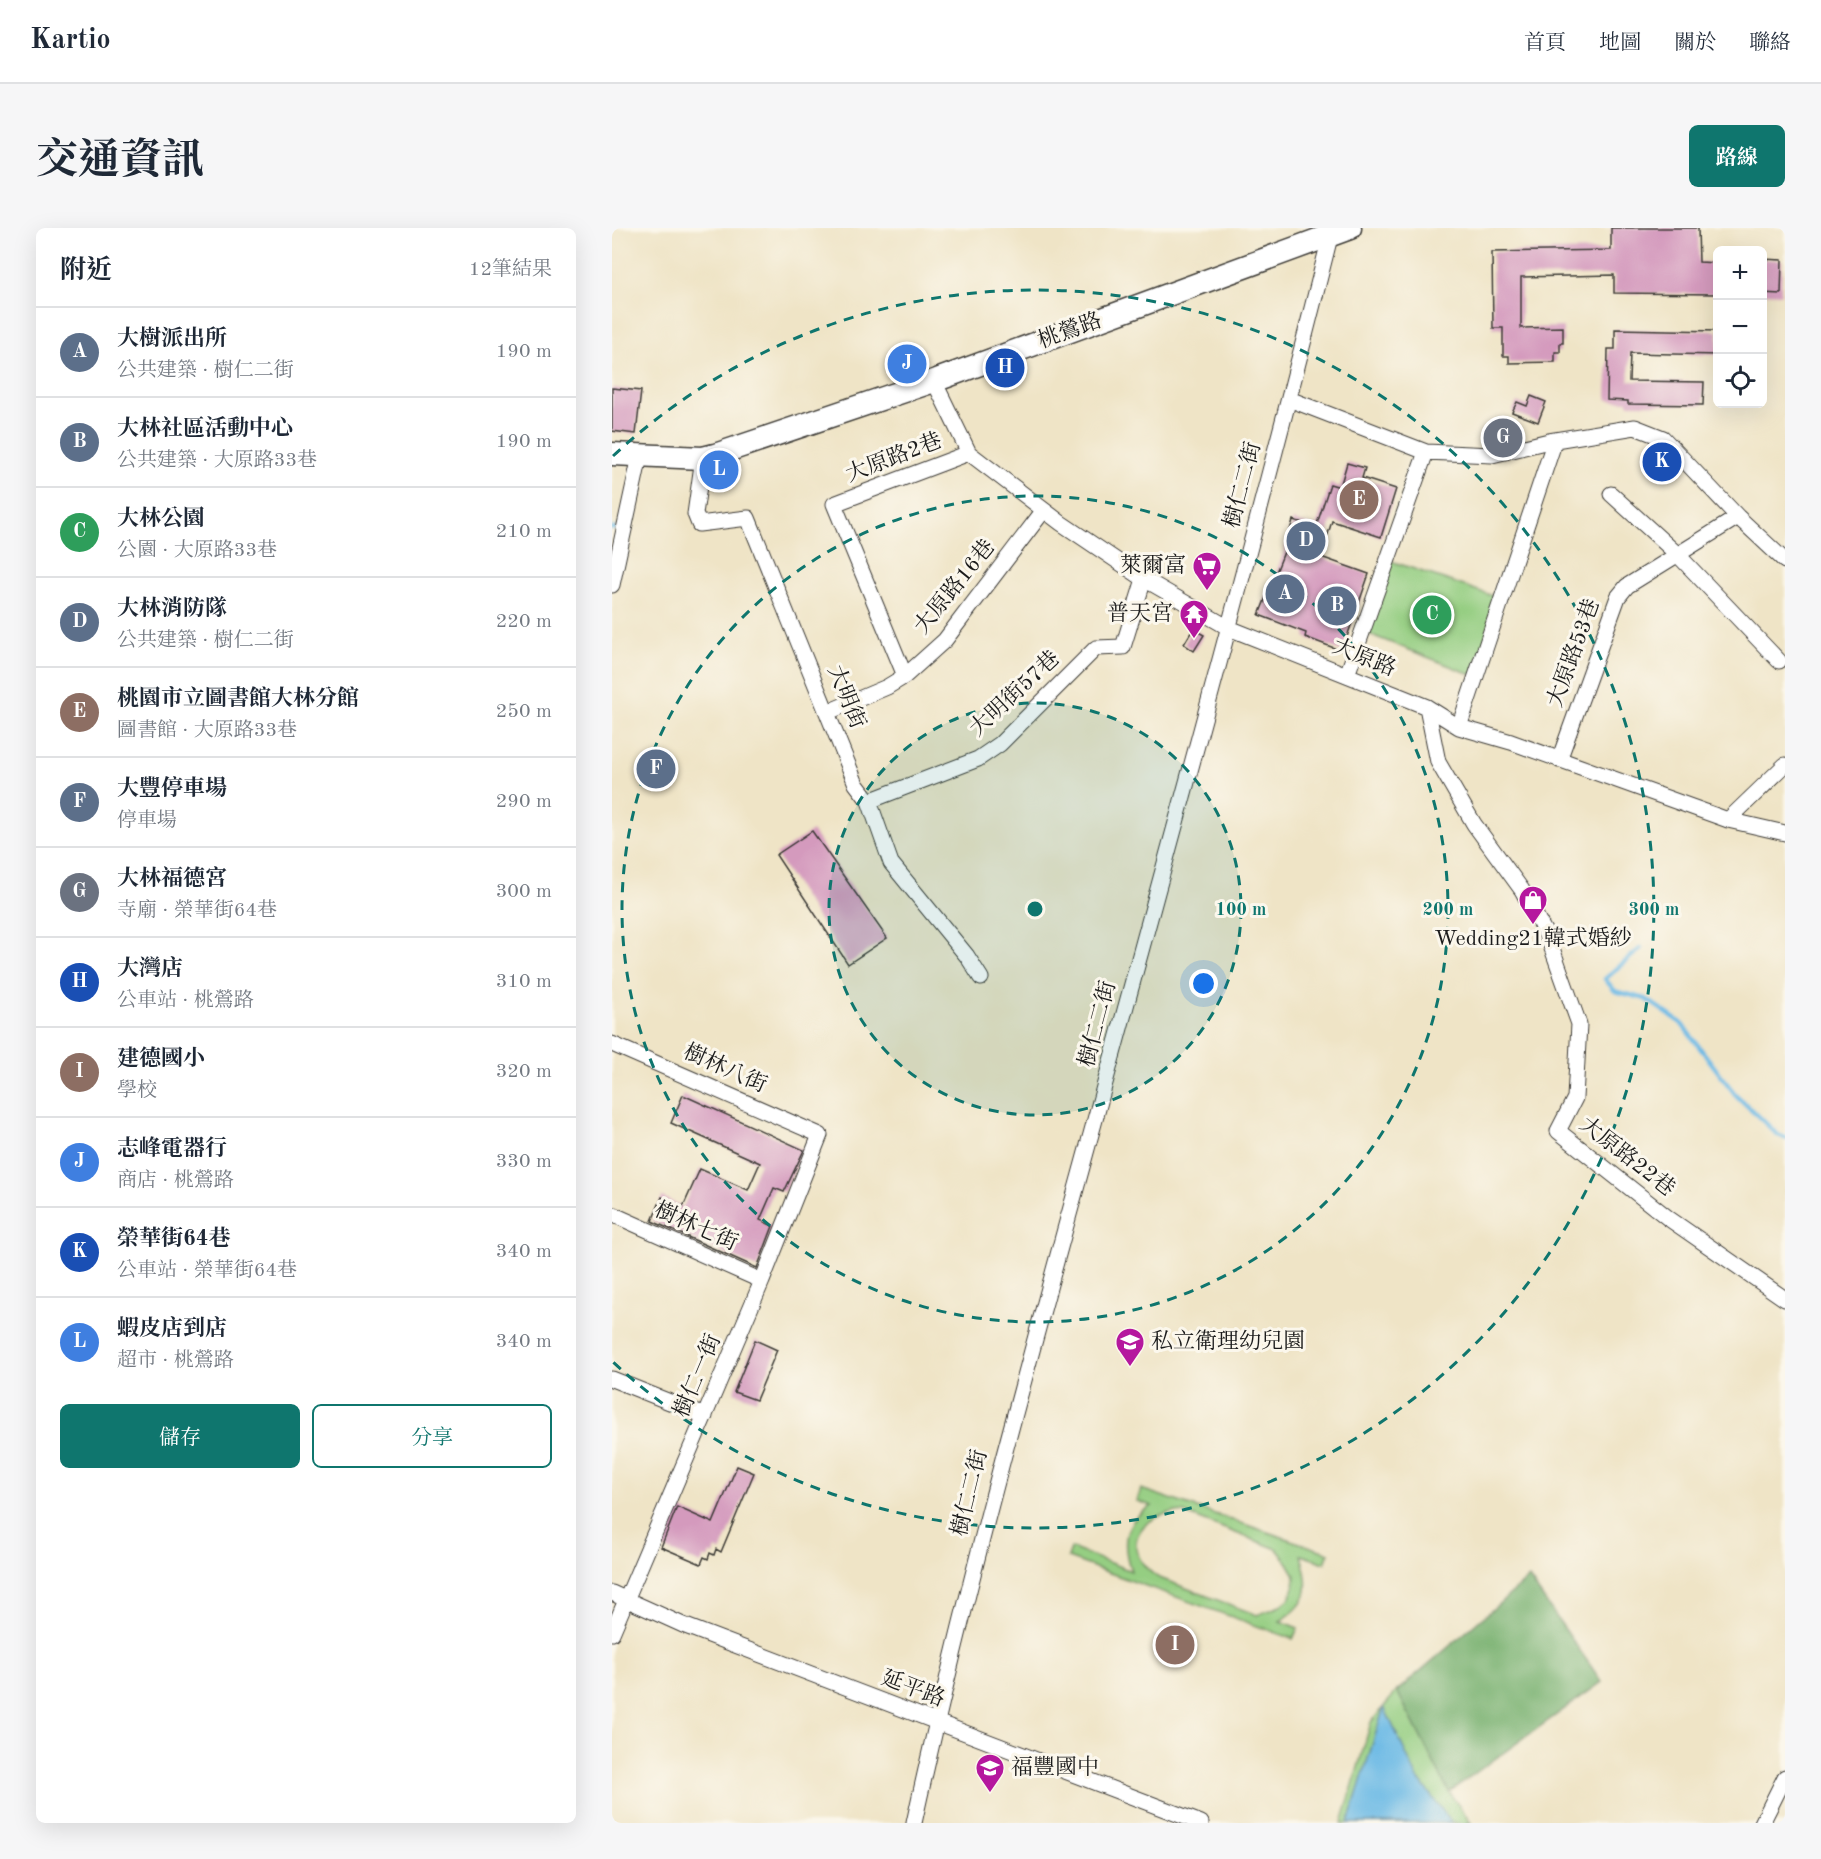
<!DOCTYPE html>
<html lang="zh-TW">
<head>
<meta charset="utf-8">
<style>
  body { margin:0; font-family:"Old Standard TT","Noto Serif TC",serif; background:#f6f6f7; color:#1f2937 }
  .controls { position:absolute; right:18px; top:18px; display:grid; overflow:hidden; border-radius:9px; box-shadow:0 6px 24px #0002 }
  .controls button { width:54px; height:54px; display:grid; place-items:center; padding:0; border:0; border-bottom:2px solid #e0e1e3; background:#fff; color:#1f2937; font:30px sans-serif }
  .you { position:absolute; left:592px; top:756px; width:21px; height:21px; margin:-15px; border:4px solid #fff; border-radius:50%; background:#1a73e8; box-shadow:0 0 0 9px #1a73e833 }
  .badge { display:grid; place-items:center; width:39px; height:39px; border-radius:50%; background:#0f766e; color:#fff; font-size:20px; font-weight:700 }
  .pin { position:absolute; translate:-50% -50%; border:3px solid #fff; box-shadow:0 2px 6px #0006 }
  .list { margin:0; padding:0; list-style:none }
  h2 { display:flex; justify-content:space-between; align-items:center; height:78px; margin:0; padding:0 24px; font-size:26px }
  h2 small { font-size:20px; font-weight:400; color:#747a83 }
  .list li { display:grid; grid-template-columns:39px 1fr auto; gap:18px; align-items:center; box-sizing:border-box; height:90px; padding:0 24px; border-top:2px solid #e0e1e3 }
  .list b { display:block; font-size:22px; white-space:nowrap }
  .list p { margin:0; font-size:20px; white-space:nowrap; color:#747a83 }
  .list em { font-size:20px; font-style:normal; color:#747a83 }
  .actions { display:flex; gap:12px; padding:18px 24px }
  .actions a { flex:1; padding:14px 0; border:2px solid #0f766e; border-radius:9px; text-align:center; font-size:21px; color:#0f766e }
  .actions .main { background:#0f766e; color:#fff }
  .icon { flex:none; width:33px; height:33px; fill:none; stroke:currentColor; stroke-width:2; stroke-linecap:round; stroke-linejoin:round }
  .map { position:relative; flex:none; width:1173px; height:1595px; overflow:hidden; border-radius:9px }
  header { display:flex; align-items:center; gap:36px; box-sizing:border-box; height:84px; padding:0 30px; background:#fff; border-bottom:2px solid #e0e1e3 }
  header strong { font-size:28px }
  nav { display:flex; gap:33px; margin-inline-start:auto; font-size:21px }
  .intro { display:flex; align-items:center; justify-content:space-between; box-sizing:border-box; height:144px; padding:0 36px }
  h1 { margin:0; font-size:42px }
  .button { padding:15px 27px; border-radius:9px; background:#0f766e; color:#fff; font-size:21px; font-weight:700 }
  main { display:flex; gap:36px; padding:0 36px }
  aside { flex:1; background:#fff; border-radius:9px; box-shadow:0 6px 24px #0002 }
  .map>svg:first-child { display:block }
  .green { fill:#95ce82; stroke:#58754f; stroke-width:1.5; fill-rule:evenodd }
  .forest { fill:#78b170; stroke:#4a6646; stroke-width:1.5 }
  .water { fill:#6bb9e5; stroke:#446a80; stroke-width:1.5 }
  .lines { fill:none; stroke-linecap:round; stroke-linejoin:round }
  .stream { stroke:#6bb9e5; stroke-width:4.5 }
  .building { fill:#d49abd }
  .street-casing { stroke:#3c3a36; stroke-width:17 }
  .secondary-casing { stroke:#3c3a36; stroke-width:25 }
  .street { stroke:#fff; stroke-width:15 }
  .secondary { stroke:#fff; stroke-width:22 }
  .ring { fill:none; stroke:#0f766e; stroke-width:3; stroke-dasharray:10 8 }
  .labels { text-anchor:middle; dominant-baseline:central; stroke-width:6; stroke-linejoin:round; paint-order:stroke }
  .street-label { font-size:22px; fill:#1c1c1c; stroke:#fbf7ec }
  .poi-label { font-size:22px; fill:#1c1c1c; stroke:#fbf7ec; text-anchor:end }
  .centre { fill:#0f766e; stroke:#fbf7ec; stroke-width:3 }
  .ring-label { font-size:18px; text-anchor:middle; font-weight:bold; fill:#0f766e; stroke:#fbf7ec; stroke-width:6; stroke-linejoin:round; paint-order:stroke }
</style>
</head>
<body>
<header>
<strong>Kartio</strong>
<nav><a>首頁</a><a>地圖</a><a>關於</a><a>聯絡</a></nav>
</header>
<div class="intro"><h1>交通資訊</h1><a class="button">路線</a></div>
<main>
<aside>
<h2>附近<small>12筆結果</small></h2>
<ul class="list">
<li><span class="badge" style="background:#5c6f8a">A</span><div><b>大樹派出所</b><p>公共建築 · 樹仁二街</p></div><em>190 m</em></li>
<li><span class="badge" style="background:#5c6f8a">B</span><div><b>大林社區活動中心</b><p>公共建築 · 大原路33巷</p></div><em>190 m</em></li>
<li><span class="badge" style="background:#2e9e5b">C</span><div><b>大林公園</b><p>公園 · 大原路33巷</p></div><em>210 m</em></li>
<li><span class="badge" style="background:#5c6f8a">D</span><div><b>大林消防隊</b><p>公共建築 · 樹仁二街</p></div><em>220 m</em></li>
<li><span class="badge" style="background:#8d6e63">E</span><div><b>桃園市立圖書館大林分館</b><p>圖書館 · 大原路33巷</p></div><em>250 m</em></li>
<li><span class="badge" style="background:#5c6f8a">F</span><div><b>大豐停車場</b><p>停車場</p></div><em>290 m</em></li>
<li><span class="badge" style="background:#6b7280">G</span><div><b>大林福德宮</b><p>寺廟 · 榮華街64巷</p></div><em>300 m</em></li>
<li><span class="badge" style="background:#1a4fb4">H</span><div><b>大灣店</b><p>公車站 · 桃鶯路</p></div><em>310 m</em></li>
<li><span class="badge" style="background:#8d6e63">I</span><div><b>建德國小</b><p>學校</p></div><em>320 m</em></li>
<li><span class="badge" style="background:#3f7fe0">J</span><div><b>志峰電器行</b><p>商店 · 桃鶯路</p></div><em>330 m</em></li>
<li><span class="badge" style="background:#1a4fb4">K</span><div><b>榮華街64巷</b><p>公車站 · 榮華街64巷</p></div><em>340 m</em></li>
<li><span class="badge" style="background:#3f7fe0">L</span><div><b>蝦皮店到店</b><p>超市 · 桃鶯路</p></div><em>340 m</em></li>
</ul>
<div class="actions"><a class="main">儲存</a><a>分享</a></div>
</aside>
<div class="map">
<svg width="1173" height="1595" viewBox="0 0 1173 1595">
  <rect width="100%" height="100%" fill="#fbf7ec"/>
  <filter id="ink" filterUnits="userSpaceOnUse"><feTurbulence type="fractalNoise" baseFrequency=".0167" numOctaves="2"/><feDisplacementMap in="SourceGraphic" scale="12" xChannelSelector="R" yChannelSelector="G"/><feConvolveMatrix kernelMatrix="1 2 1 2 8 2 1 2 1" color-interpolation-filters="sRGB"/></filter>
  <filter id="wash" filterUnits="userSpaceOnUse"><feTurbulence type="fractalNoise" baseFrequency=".008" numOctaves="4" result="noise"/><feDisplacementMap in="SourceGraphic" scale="24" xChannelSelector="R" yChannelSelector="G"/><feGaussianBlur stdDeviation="1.35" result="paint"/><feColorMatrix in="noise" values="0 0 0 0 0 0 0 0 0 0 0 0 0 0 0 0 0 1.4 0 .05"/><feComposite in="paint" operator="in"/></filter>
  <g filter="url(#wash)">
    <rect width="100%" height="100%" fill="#efe4c6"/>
    <path class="green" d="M776 332 887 370 861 447 754 405Z
      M529 1261 717 1325 713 1335 689 1327C698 1360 699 1375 668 1393L686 1400 681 1411 456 1330 459 1320 519 1343C509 1315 511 1293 540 1278L525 1273ZM563 1284 572 1285 665 1321 676 1335 683 1347 682 1359 677 1371 668 1378 645 1387 545 1349C509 1323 522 1291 563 1284Z
      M785 1463 837 1564 859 1595H730L759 1494Z"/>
    <path class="forest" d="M917 1350 990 1454 837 1564 785 1463Z"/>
    <path class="water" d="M772 1479 805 1549 840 1595H736Z"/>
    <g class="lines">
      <path class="stream" d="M0 300H3
        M1029 720 993 751 1003 763 1034 771 1069 795 1123 866 1166 907 1173 910"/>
    </g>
    <g id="blocks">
      <path class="building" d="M999 0H1086L1087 34 1106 35V66L1002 65V47L909 49V100L951 99V115H948V124H943V134L897 135V128H891V100H881L880 24 999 22Z
        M1150 31 1170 32 1169 66 1150 65Z
        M1003 101 1106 103V127L1018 125 1017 153 1092 154 1091 177 1016 176V173L995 172 996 121H1003Z
        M0 160 29 163 24 206 0 203Z
        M919 168 934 174 926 194 900 184 905 174 915 178Z
        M735 235 753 240 750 250 784 261 769 309 720 293 709 329 757 346 730 423 693 409 694 405 647 387 672 324 681 292 704 299 718 256 728 259Z
        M581 401 592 407 582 423 572 416Z
        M200 603 275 710 236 736 164 627Z
        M71 867 192 922 172 964 162 960 148 992 161 998 145 1040 40 993 50 969 71 979 88 941 136 962 148 935 59 895Z
        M143 1112 165 1122 144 1172 122 1164Z
        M125 1238 142 1245 109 1324 104 1321 102 1327 98 1325 96 1331 92 1329 89 1336 49 1319 65 1279 101 1295Z"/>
    </g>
  </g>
  <g filter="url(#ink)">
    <use href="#blocks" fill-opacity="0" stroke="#3c3a36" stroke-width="1.5"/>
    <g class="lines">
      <g class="street-casing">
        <path id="street" d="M322 153 357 225 449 295 532 351 617 400 815 479 847 499 899 514 1116 592 1173 605
          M677 171 814 224 880 227 937 213 1023 199 1051 210 1126 289 1173 333
          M91 230 83 286 87 296 136 290 244 556 257 573 279 635 355 728 369 750
          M999 266 1066 327 1167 433
          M0 357 28 228
          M735 447 814 224
          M293 448 222 276 357 225
          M815 479 826 534 862 596 910 662 937 712 967 796 963 870 946 903 1056 990 1173 1071
          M216 484 275 459 293 448 333 412 432 282
          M847 499 943 212
          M947 532 1006 369 1015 358 1126 289
          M257 573 366 531 388 516 484 420 511 419 532 351
          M1116 592 1173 537
          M0 816 208 907 150 1053 0 1405
          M0 986 150 1053
          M0 1151 93 1188
          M0 1365 71 1397 589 1595
          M302 1595C355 1353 422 1115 487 877 566 588 645 300 718 9
          M1150 1595 1173 1549"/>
      </g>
      <g class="secondary-casing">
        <path id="secondary" d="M0 226 91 230 103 227 322 153 738 0"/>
      </g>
      <use href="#street" class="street"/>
      <use href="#secondary" class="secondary"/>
    </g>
  </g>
  <circle cx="423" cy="681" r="206" fill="#0f766e" fill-opacity=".12"/>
  <g class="ring">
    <circle cx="423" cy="681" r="206"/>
    <circle cx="423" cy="681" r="413"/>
    <path d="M1 228A619 619 0 1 1 1 1134"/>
  </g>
  <defs>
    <g id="supermarket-pin" transform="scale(1.5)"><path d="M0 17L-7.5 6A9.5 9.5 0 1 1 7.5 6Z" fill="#b5179e" stroke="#fbf7ec"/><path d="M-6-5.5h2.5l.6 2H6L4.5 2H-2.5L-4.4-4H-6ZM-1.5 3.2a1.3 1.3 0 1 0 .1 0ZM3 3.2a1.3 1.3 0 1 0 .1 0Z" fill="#fff"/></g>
    <g id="temple-pin" transform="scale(1.5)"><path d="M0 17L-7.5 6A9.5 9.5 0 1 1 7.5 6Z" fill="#b5179e" stroke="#fbf7ec"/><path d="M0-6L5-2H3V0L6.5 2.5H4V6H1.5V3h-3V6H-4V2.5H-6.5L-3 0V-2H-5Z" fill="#fff"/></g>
    <g id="shop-pin" transform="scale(1.5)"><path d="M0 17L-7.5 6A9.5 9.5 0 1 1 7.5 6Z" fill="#b5179e" stroke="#fbf7ec"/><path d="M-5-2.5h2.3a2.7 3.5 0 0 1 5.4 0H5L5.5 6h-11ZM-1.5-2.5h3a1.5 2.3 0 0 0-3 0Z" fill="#fff"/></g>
    <g id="school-pin" transform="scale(1.5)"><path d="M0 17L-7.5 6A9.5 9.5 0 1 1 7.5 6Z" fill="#b5179e" stroke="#fbf7ec"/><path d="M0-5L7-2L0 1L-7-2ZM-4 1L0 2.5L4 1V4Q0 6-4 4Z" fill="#fff"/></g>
  </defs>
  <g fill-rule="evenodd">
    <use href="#supermarket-pin" x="595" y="338"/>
    <use href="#temple-pin" x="582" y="386"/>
    <use href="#shop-pin" x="921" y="672"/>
    <use href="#school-pin" x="518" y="1114"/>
    <use href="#school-pin" x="378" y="1540"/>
  </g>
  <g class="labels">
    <g class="street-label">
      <text transform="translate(458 103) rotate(-20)">桃鶯路</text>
      <text transform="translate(282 230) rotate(-21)">大原路2巷</text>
      <text transform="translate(631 257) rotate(-75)">樹仁二街</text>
      <text transform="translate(343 359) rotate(-51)">大原路16巷</text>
      <text transform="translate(962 425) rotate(-70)">大原路53巷</text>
      <text transform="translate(752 430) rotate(22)">大原路</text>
      <text transform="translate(403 466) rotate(-43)">大明街57巷</text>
      <text transform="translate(234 469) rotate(68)">大明街</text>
      <text transform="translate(486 796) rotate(-75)">樹仁二街</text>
      <text transform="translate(113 841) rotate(24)">樹林八街</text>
      <text transform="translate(1015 929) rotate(38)">大原路22巷</text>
      <text transform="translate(84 999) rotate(24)">樹林七街</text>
      <text transform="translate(86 1148) rotate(-67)">樹仁一街</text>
      <text transform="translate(358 1265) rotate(-76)">樹仁二街</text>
      <text transform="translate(301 1461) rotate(21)">延平路</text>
    </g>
    <g class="poi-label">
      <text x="574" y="338">萊爾富</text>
      <text x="561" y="386">普天宮</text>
      <text x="921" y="711" text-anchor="middle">Wedding21韓式婚紗</text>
      <text x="539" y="1114" text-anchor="start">私立衛理幼兒園</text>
      <text x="399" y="1540" text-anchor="start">福豐國中</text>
    </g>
  </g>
  <circle cx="423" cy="681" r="9" class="centre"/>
  <g class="ring-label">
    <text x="629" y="687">100 m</text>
    <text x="836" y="687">200 m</text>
    <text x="1042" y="687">300 m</text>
  </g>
</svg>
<div class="controls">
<button>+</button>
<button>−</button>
<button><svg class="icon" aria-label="locate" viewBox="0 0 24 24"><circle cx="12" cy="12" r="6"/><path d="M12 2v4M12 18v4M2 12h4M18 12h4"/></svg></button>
</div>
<div class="you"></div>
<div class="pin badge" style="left:673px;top:366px;background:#5c6f8a">A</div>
<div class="pin badge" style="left:725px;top:378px;background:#5c6f8a">B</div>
<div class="pin badge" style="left:820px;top:387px;background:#2e9e5b">C</div>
<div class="pin badge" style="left:694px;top:313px;background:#5c6f8a">D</div>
<div class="pin badge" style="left:747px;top:272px;background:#8d6e63">E</div>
<div class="pin badge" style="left:44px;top:541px;background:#5c6f8a">F</div>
<div class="pin badge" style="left:891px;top:210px;background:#6b7280">G</div>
<div class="pin badge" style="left:393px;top:140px;background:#1a4fb4">H</div>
<div class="pin badge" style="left:563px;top:1417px;background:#8d6e63">I</div>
<div class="pin badge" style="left:295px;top:136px;background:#3f7fe0">J</div>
<div class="pin badge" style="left:1050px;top:234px;background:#1a4fb4">K</div>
<div class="pin badge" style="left:107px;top:242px;background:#3f7fe0">L</div>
</div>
</main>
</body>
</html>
